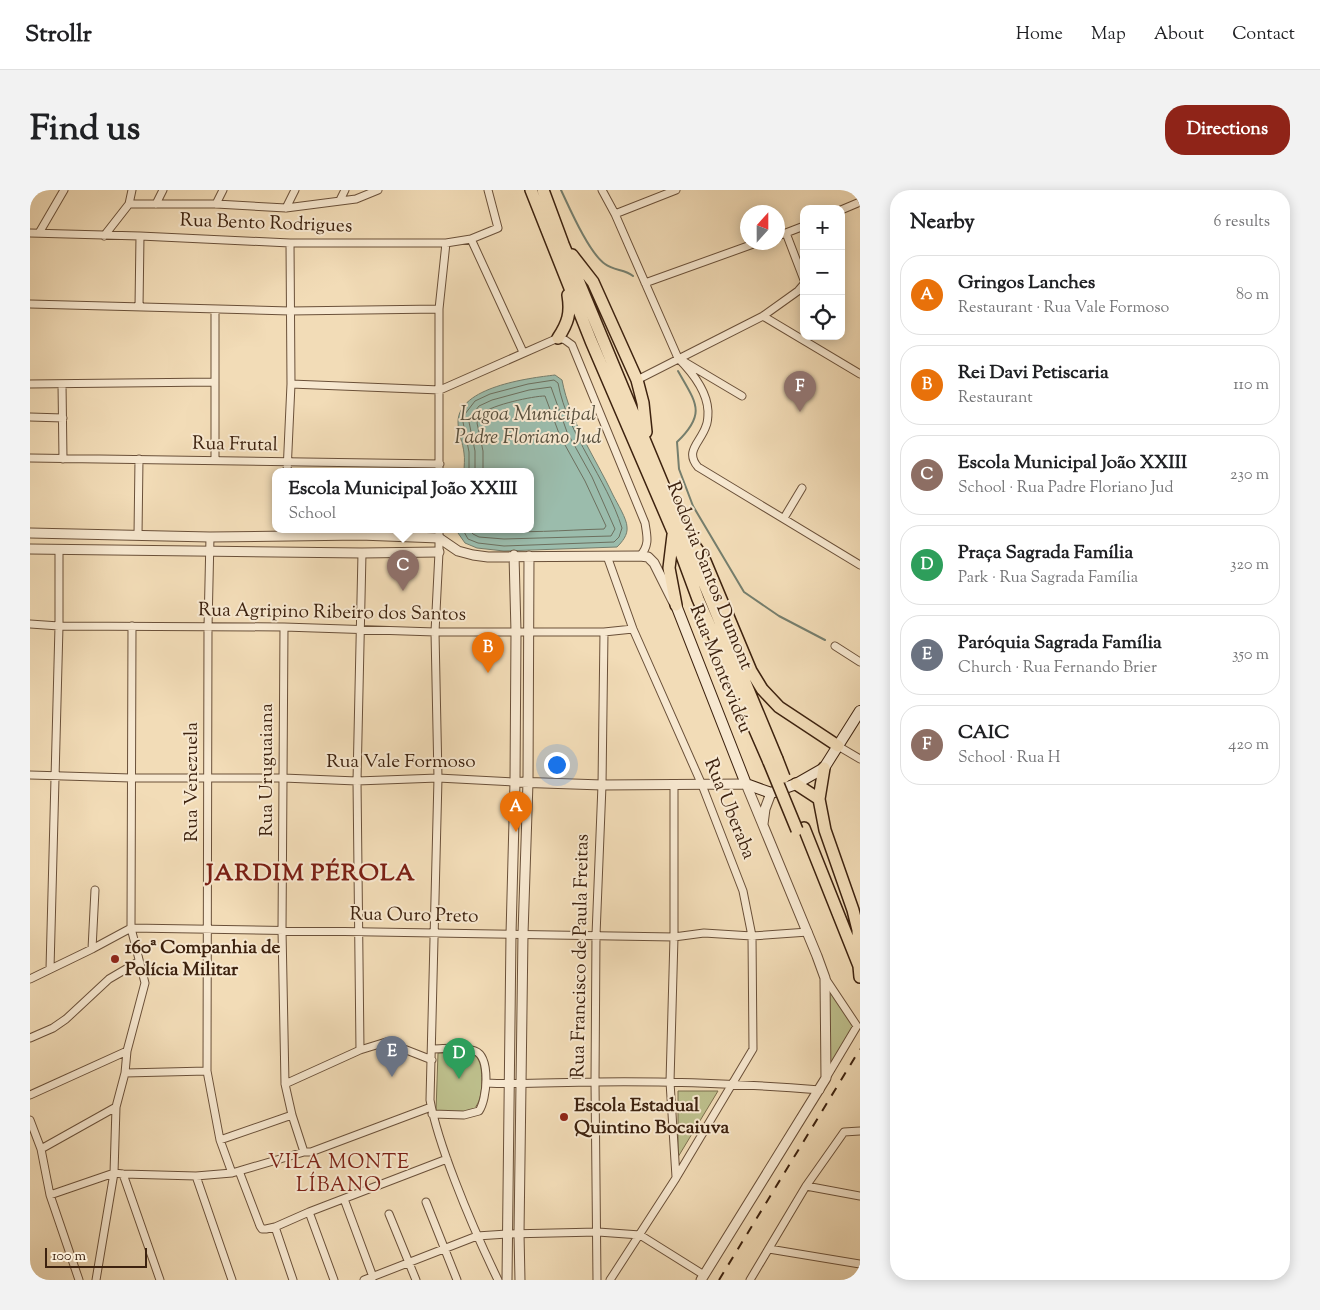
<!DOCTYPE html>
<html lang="en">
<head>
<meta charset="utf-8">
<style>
  body { margin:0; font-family:"Sorts Mill Goudy",serif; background:#f2f2f2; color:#202124 }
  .controls { position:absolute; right:15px; top:15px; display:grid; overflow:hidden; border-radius:10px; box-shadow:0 2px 12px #0003 }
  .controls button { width:45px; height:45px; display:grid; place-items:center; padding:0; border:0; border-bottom:1px solid #e0e0e0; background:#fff; color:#202124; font:25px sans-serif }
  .compass { position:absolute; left:710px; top:15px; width:45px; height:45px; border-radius:50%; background:#fff; box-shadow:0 2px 12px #0003; rotate:21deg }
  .scale { position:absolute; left:15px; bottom:12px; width:102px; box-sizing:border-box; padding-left:5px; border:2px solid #3d220f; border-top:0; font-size:14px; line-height:18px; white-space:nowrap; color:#3d220f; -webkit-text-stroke:4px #f7e8d0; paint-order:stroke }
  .you { position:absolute; left:526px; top:574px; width:18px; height:18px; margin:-12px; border:4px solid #fff; border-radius:50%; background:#1a73e8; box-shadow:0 0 0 8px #1a73e833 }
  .badge { display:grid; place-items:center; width:32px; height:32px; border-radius:50%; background:#8f2418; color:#fff; font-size:16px; font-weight:700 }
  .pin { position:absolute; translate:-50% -41px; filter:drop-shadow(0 1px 2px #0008) }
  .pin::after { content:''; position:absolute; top:26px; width:18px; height:15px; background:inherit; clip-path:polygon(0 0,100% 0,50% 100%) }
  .popup { position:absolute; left:242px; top:278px; width:262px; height:65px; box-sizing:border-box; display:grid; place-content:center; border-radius:10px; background:#fff; filter:drop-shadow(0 1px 4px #0005); font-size:16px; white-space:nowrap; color:#757577 }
  .popup b { font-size:19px; color:#202124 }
  .popup::after { content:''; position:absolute; left:50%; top:100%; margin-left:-10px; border:10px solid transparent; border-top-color:#fff }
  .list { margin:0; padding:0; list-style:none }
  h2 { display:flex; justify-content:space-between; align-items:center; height:65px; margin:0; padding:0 20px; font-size:21px }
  h2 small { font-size:16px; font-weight:400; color:#757577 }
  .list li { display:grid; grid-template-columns:32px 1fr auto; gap:15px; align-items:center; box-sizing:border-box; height:80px; margin:0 10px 10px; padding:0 10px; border:1px solid #e0e0e0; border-radius:20px }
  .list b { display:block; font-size:19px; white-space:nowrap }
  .list p { margin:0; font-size:16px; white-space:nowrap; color:#757577 }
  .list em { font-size:16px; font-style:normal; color:#757577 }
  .icon { flex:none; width:28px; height:28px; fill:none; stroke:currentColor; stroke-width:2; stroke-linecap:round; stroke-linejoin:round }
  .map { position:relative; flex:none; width:830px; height:1090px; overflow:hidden; border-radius:20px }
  header { display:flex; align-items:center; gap:30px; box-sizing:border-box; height:70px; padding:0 25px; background:#fff; border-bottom:1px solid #e0e0e0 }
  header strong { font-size:24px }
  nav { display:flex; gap:28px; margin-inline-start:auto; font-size:18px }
  .intro { display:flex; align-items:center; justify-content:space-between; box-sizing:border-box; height:120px; padding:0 30px }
  h1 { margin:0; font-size:35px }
  .button { padding:12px 22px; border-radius:20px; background:#8f2418; color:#fff; font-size:18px; font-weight:700 }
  main { display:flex; gap:30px; padding:0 30px }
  aside { flex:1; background:#fff; border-radius:20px; box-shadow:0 2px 12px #0003 }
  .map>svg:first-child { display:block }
  .green { fill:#bdbf8c; stroke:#7d704e }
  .water { fill:#9bbcac; stroke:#757e6d }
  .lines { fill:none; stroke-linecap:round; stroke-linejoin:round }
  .shore { stroke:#6c6f5e; stroke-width:1 }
  .stream { stroke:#757e6d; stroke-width:2 }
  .minor-casing { stroke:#6a5039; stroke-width:9 }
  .tertiary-casing { stroke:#6a5039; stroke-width:11 }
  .secondary-casing { stroke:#3d220f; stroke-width:12 }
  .trunk-casing { stroke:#3d220f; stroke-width:14 }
  .minor { stroke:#f7e8d0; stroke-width:7 }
  .tertiary { stroke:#f7e8d0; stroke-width:9 }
  .secondary { stroke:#f7e8d0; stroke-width:10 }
  .trunk { stroke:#f2dcb7; stroke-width:11 }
  .rail { stroke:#3d220f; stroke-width:2; stroke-dasharray:9 9; stroke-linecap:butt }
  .trunk-bridge-casing { stroke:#3d220f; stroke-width:14; stroke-linecap:butt }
  .trunk-bridge { stroke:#f2dcb7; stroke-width:11 }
  .poi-dot { fill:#8f2418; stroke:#f7e8d0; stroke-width:2 }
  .labels { text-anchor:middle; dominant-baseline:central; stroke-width:4; stroke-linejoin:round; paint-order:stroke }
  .street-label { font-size:19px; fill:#3d220f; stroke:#f7e8d0 }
  .poi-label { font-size:19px; font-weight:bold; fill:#3d220f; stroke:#f7e8d0; text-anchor:start }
  .water-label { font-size:20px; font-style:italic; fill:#59503e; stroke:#f7e8d0 }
  .neighbourhood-label { font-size:20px; letter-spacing:1px; fill:#7a1f14; stroke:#f7e8d0 }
  .district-label { font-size:24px; font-weight:bold; letter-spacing:1px; fill:#7a1f14; stroke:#f7e8d0 }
</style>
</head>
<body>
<header>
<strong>Strollr</strong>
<nav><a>Home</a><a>Map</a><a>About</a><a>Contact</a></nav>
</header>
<div class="intro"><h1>Find us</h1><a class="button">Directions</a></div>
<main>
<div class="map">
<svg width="830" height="1090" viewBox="0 0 830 1090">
  <rect width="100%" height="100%" fill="#f2dcb7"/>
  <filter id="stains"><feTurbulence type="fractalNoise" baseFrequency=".004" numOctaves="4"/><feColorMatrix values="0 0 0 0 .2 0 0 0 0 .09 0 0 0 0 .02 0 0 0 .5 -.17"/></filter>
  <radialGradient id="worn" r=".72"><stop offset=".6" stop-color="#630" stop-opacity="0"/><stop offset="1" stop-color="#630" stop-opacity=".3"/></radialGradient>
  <path class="green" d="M797 796 824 835 799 879Z
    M408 863H443L451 871C451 888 456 909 441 922L406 921Z
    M648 901H688L648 967Z"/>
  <path class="water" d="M525 185 532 190C540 232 565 267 583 305 587 313 597 329 597 337 598 345 592 352 587 357L474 361 447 358 435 353 428 343V340H500V282H434C434 276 435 269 434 263 433 253 428 243 428 232 428 197 499 188 525 185Z"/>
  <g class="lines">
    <path class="shore" d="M453 282V261L447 233C448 229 450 225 453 223 462 215 503 206 515 206L530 246 555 291 576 336 574 339C534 340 493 344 453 340
      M433 340 438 349 448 353 474 356 584 352 589 347 592 338C576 287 538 246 528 193L524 190 498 194 460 204 445 211 435 224 433 232 439 262V282
      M439 340 443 344 449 347 474 349 581 346 585 339 562 287 537 242 521 197 499 200 462 210 449 216 441 226 439 232 445 261V282"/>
    <path class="stream" d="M531 0C540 19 559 63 575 74 584 81 595 79 603 86
      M648 181C666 213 677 223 647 252L649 279 663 316 714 402 749 426 795 450
      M366 358H381"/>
    <g class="minor-casing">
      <path id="minor" d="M572 0 585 24 648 168 712 206
        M310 10 315 0
        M99 14H186L256 18 326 9 348 0
        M126 14 133 0
        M186 14 193 0
        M256 18 265 0
        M811 20 830 12
        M585 24 646 0
        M0 43 110 46 260 53H416L441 49 468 38 458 0
        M9 43 34 0
        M756 43 774 90
        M74 46 99 14 102 0
        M748 46 774 36
        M441 49 493 162
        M615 93 729 52
        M0 114 260 121 409 119
        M109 117 110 46
        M733 126 830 184
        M648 168C662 182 677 200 678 221 678 225 678 232 676 236 671 252 654 261 668 277L830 375
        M607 190 733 126 768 101 774 94
        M0 194 185 192
        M32 194 33 269
        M261 194 410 200 528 148 535 150 542 155 615 333C617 346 620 355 610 366
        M0 227 33 228
        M0 268 410 274
        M185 270V120
        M257 282 261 194 260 53
        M409 282V119L416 53
        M754 328 772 298
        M409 340V362L405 442 408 588 400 910C405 938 415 965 425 991 438 1025 452 1057 468 1090
        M108 345 109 269
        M180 347 178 437 177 881 190 950 202 983
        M577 366 603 439 672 595 713 701 722 746 723 859 646 988 580 1090
        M0 434 29 436 254 437 405 442H574L603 439
        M254 437 252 740 255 894 262 925 274 962
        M805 456 830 472
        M808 556 830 569
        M0 585 101 588H253L327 591 408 588 485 592
        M644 595V747L640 892 646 987
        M62 759 65 700
        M20 779 29 436V359
        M795 788 827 836 796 888
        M0 789 62 759 101 738 644 747 674 743 722 746 778 742
        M0 848 23 838 36 829 79 789 108 772
        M330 860 327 591 332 363
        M95 883 177 881
        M456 893C493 895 529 892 566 892 641 891 715 894 790 900
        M255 894 330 860 356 852 402 870
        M0 905 97 861
        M402 924 434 925 449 921C457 910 461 867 445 861 433 856 415 859 402 859
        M0 930 11 959 20 1005 49 1090
        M190 950 262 925
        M11 959 86 917
        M209 981 230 1036 232 1039H236L245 1037 279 1022 417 969
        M93 984 130 1090
        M166 986 202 1090
        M776 996 830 1006
        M20 1005 84 983 93 984 166 986 202 983 274 962H281L401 917
        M314 1009 343 1087
        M396 1012 427 1090
        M279 1022 304 1090
        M359 1024 386 1090
        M245 1037 263 1090
        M739 1059 830 1074
        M66 1090 84 983 86 917 95 883 97 861 115 793 101 738 102 436
        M334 1090 447 1046 477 1044 568 1042 610 1045 674 1085
        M567 1090 565 892 566 745 572 595 574 442
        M720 1090 776 996 814 942 830 941"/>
    </g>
    <g class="tertiary-casing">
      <path id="tertiary" d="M0 343 180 347 330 345 409 348 428 361 443 365 458 367 610 366 618 367 624 373 643 411
        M0 359 332 363 409 362
        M485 592 572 595 716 594 787 766 795 788 796 888 671 1090
        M733 634 735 619 741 603
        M477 1090 481 744 485 592 486 442 484 365
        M490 1090 489 1044 493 744 498 592 499 366"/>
    </g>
    <g class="secondary-casing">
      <path id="secondary" d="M646 415 716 594 741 603 766 594 794 578 830 521"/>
    </g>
    <g class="trunk-casing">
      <path id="trunk" d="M501 0 561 151 644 344 668 409 739 572
        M513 0 533 54 747 569
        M542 65 563 92 607 190 613 213 616 242
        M528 148C538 133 541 123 538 105
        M643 345 639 378 646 415
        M662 352 675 371 721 481 732 499 749 517 808 556
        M794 578 789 609 795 640 823 720 828 740 829 776
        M766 594 789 609
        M774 638 829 776 830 787"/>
    </g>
    <use href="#minor" class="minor"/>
    <use href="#tertiary" class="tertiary"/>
    <use href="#secondary" class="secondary"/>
    <use href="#trunk" class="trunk"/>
    <path class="rail" d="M689 1090 830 859"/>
    <g class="trunk-bridge-casing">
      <path id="trunk-bridge" d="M747 569 754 587
        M739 572 767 640"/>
    </g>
    <use href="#trunk-bridge" class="trunk-bridge"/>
  </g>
  <g class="poi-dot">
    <circle cx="85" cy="769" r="5"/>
    <circle cx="534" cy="927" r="5"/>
  </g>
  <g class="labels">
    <g class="street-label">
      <text transform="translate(236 34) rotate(2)">Rua Bento Rodrigues</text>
      <text transform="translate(205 255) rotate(1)">Rua Frutal</text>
      <text transform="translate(679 386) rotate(68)">Rodovia Santos Dumont</text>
      <text transform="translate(302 423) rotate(1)">Rua Agripino Ribeiro dos Santos</text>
      <text transform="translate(690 479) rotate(68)">Rua Montevidéu</text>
      <text x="371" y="572">Rua Vale Formoso</text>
      <text transform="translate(237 580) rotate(-90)">Rua Uruguaiana</text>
      <text transform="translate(162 592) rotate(-90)">Rua Venezuela</text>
      <text transform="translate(699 619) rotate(68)">Rua Uberaba</text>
      <text transform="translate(384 726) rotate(1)">Rua Ouro Preto</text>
      <text transform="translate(551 766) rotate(-89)">Rua Francisco de Paula Freitas</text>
    </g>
    <g class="poi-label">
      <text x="95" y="758">160ª Companhia de<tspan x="95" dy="22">Polícia Militar</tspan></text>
      <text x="544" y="916">Escola Estadual<tspan x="544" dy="22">Quintino Bocaiuva</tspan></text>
    </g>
    <g class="water-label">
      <text x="498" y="225">Lagoa Municipal<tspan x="498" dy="23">Padre Floriano Jud</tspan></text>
    </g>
    <g class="neighbourhood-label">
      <text x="309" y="973">VILA MONTE<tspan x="309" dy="23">LÍBANO</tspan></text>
    </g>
    <g class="district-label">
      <text x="281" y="684">JARDIM PÉROLA</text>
    </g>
  </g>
  <rect width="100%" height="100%" filter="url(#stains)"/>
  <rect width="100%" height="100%" fill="url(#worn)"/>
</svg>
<div class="controls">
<button>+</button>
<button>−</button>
<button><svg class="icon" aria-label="locate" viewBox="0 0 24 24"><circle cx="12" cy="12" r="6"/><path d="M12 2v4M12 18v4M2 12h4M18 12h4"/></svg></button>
</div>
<svg class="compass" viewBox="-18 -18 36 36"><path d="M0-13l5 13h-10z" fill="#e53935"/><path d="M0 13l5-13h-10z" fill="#757577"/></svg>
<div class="scale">100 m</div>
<div class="you"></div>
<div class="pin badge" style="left:486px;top:642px;background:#e8710a">A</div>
<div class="pin badge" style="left:458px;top:483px;background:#e8710a">B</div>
<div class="pin badge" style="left:373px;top:401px;background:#8d6e63">C</div>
<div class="popup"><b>Escola Municipal João XXIII</b>School</div>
<div class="pin badge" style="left:429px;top:889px;background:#2e9e5b">D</div>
<div class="pin badge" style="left:362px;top:887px;background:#6b7280">E</div>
<div class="pin badge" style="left:770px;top:222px;background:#8d6e63">F</div>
</div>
<aside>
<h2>Nearby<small>6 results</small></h2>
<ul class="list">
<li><span class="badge" style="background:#e8710a">A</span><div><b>Gringos Lanches</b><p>Restaurant · Rua Vale Formoso</p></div><em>80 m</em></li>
<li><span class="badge" style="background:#e8710a">B</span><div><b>Rei Davi Petiscaria</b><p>Restaurant</p></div><em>110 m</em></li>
<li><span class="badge" style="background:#8d6e63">C</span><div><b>Escola Municipal João XXIII</b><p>School · Rua Padre Floriano Jud</p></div><em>230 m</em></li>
<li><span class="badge" style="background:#2e9e5b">D</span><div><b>Praça Sagrada Família</b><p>Park · Rua Sagrada Família</p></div><em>320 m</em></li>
<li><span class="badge" style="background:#6b7280">E</span><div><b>Paróquia Sagrada Família</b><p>Church · Rua Fernando Brier</p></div><em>350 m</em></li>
<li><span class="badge" style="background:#8d6e63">F</span><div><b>CAIC</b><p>School · Rua H</p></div><em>420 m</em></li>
</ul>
</aside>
</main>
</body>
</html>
